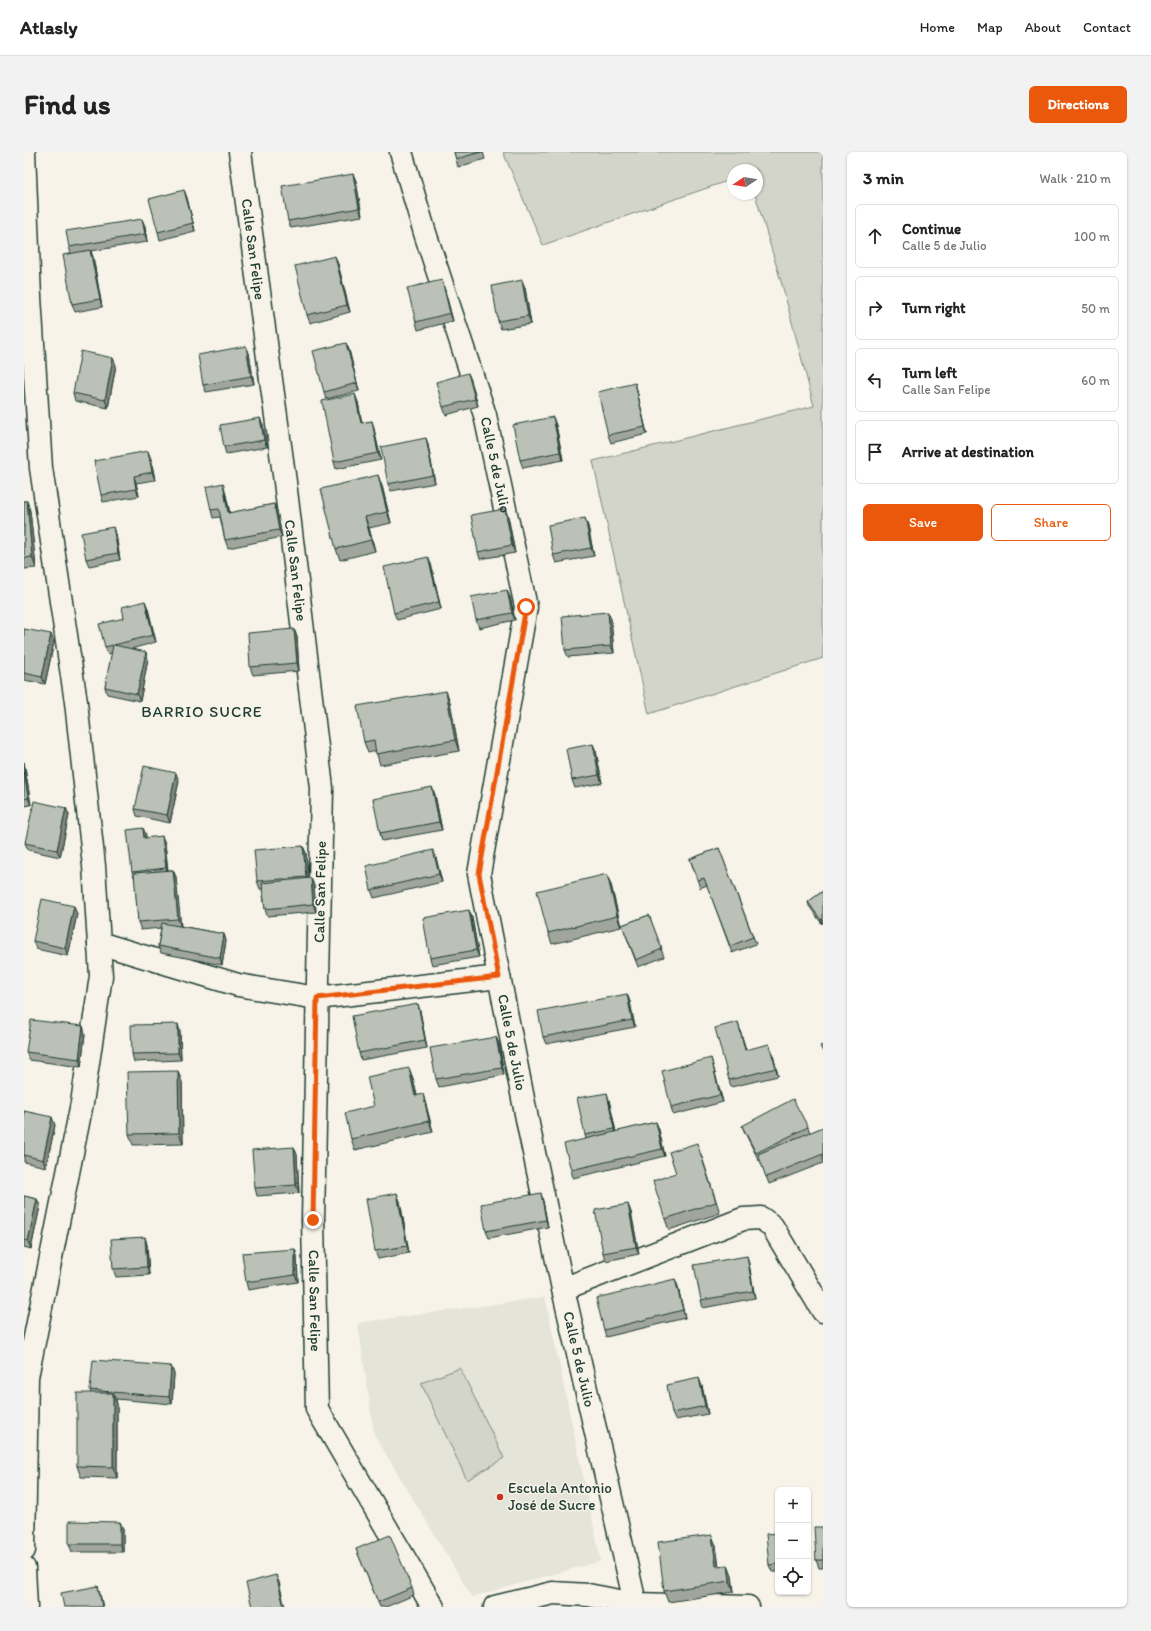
<!DOCTYPE html>
<html lang="en">
<head>
<meta charset="utf-8">
<style>
  body { margin:0; font-family:Itim,sans-serif; background:#f2f2f2; color:#222 }
  .controls { position:absolute; right:12px; bottom:12px; display:grid; overflow:hidden; border-radius:6px; box-shadow:0 1px 3px #0004 }
  .controls button { width:36px; height:36px; display:grid; place-items:center; padding:0; border:0; border-bottom:1px solid #e0e0e0; background:#fff; color:#222; font:20px sans-serif }
  .compass { position:absolute; left:703px; top:12px; width:36px; height:36px; border-radius:50%; background:#fff; box-shadow:0 1px 3px #0004; rotate:258deg }
  .stop { position:absolute; width:12px; height:12px; margin:-9px; border:3px solid #ea580c; border-radius:50%; background:#fff }
  .stop.end { background:#ea580c; border-color:#fff; box-shadow:0 1px 4px #0008 }
  .list { margin:0; padding:0; list-style:none }
  h2 { display:flex; justify-content:space-between; align-items:center; height:52px; margin:0; padding:0 16px; font-size:17px }
  h2 small { font-size:13px; font-weight:400; color:#767676 }
  .list li { display:grid; grid-template-columns:26px 1fr auto; gap:12px; align-items:center; box-sizing:border-box; height:64px; margin:0 8px 8px; padding:0 8px; border:1px solid #e0e0e0; border-radius:6px }
  .list b { display:block; font-size:15px; white-space:nowrap }
  .list p { margin:0; font-size:13px; white-space:nowrap; color:#767676 }
  .list em { font-size:13px; font-style:normal; color:#767676 }
  .actions { display:flex; gap:8px; padding:12px 16px }
  .actions a { flex:1; padding:9px 0; border:1px solid #ea580c; border-radius:6px; text-align:center; font-size:14px; color:#ea580c }
  .actions .main { background:#ea580c; color:#fff }
  .icon { flex:none; width:22px; height:22px; fill:none; stroke:currentColor; stroke-width:2; stroke-linecap:round; stroke-linejoin:round }
  .map { position:relative; flex:none; width:799px; height:1455px; overflow:hidden; border-radius:6px }
  header { display:flex; align-items:center; gap:24px; box-sizing:border-box; height:56px; padding:0 20px; background:#fff; border-bottom:1px solid #e0e0e0 }
  header strong { font-size:19px }
  nav { display:flex; gap:22px; margin-inline-start:auto; font-size:14px }
  .intro { display:flex; align-items:center; justify-content:space-between; box-sizing:border-box; height:96px; padding:0 24px }
  h1 { margin:0; font-size:28px }
  .button { padding:10px 18px; border-radius:6px; background:#ea580c; color:#fff; font-size:14px; font-weight:700 }
  main { display:flex; gap:24px; padding:0 24px }
  aside { flex:1; background:#fff; border-radius:6px; box-shadow:0 1px 3px #0004 }
  .map>svg:first-child { display:block }
  .built { fill:#e5e4d9 }
  .green { fill:#d3d5ca; stroke:#79897f }
  .lines { fill:none; stroke-linecap:round; stroke-linejoin:round }
  .street-casing { stroke:#1f3d34; stroke-width:25 }
  .street { stroke:#f7f3e8; stroke-width:22 }
  .wall { fill:#a1a69d; stroke:#1f3d34 }
  .shaded-wall { fill:#83877f; stroke:#1f3d34 }
  .building { fill:#bbc1b6; stroke:#1f3d34 }
  .route { stroke:#ea580c; stroke-width:5 }
  .poi-dot { fill:#c8321e; stroke:#f7f3e8; stroke-width:1.5 }
  .labels { text-anchor:middle; dominant-baseline:central; stroke-width:3; stroke-linejoin:round; paint-order:stroke }
  .street-label { font-size:15px; fill:#1f3d34; stroke:#f7f3e8 }
  .poi-label { font-size:15px; fill:#1f3d34; stroke:#f7f3e8; text-anchor:start }
  .neighbourhood-label { font-size:16px; letter-spacing:1px; fill:#1f3d34; stroke:#f7f3e8 }
</style>
</head>
<body>
<header>
<strong>Atlasly</strong>
<nav><a>Home</a><a>Map</a><a>About</a><a>Contact</a></nav>
</header>
<div class="intro"><h1>Find us</h1><a class="button">Directions</a></div>
<main>
<div class="map">
<svg width="799" height="1455" viewBox="0 0 799 1455">
  <rect width="100%" height="100%" fill="#f7f3e8"/>
  <filter id="ink" filterUnits="userSpaceOnUse"><feTurbulence type="fractalNoise" baseFrequency=".025" numOctaves="2"/><feDisplacementMap in="SourceGraphic" scale="8" xChannelSelector="R" yChannelSelector="G"/><feConvolveMatrix kernelMatrix="1 2 1 2 8 2 1 2 1" color-interpolation-filters="sRGB"/></filter>
  <g filter="url(#ink)">
    <path class="built" d="M521 1145 577 1409 448 1445 350 1282 334 1171Z"/>
    <path class="green" d="M479 0H799V506L625 562 569 309 790 254 759 136 731 42H733V18H709V27L519 93Z
      M436 1216 480 1306 443 1328 397 1231Z"/>
    <g class="lines">
      <g class="street-casing">
        <g id="street">
          <path id="s1" d="M216 0 261 330 298 636 289 1068 293 1257 409 1455"/>
          <path id="s2" d="M377 0 401 81 461 263 502 455 455 722 505 977 539 1137 612 1455"/>
          <path d="M75 791 214 833 293 846 475 825"/>
          <path d="M539 1137 719 1067 737 1066 748 1074 799 1159"/>
          <path d="M0 1398 3 1225 58 951 77 824 70 714 52 550 17 316 6 145 0 0"/>
          <path d="M0 1416 2 1455"/>
          <path d="M471 1455 529 1441 564 1443 611 1452 724 1455"/>
        </g>
      </g>
      <use href="#street" class="street"/>
    </g>
    <path class="wall" d="M430 0H459L461 7 434 15Z
      M329 22 332 29 338 64 267 76 264 69Z
      M160 38 163 46 171 79 136 88 134 80Z
      M121 74 123 90 67 99 69 105 78 155 51 160 48 152 47 101 45 95Z
      M314 112 326 160 286 171 283 163Z
      M420 135 429 169 394 178 392 170Z
      M501 136 507 172 477 177 474 169Z
      M322 191 325 198 335 239 302 247 300 240Z
      M222 194 225 201 230 232 182 240 179 233Z
      M92 213 84 256 51 249 49 241Z
      M444 221 454 254 422 263 419 255Z
      M611 231 613 239 623 282 587 291 584 283Z
      M334 250 338 271 348 269 350 277 357 308 312 317 310 310Z
      M236 266 239 273 243 295 202 302 200 295Z
      M532 273 539 308 499 316 496 308Z
      M402 286 404 293 411 331 367 339 364 332Z
      M127 307 131 328 112 331 115 344 79 350 77 343Z
      M199 331 201 339 206 361 250 352 253 359 258 385 204 396 201 388 196 365 189 366 187 358Z
      M358 334 367 371 345 376 351 399 316 408 312 397Z
      M0 349H3L6 359 12 416 0 417Z
      M484 364 491 401 456 407 454 400Z
      M564 374 570 404 532 411 529 403Z
      M89 375 92 382 96 408 65 414 62 407Z
      M407 412 417 457 373 468 370 461Z
      M486 445 491 468 455 476 452 468Z
      M121 449 124 457 132 490 107 497 124 507 116 549 83 542 81 535 88 501 84 502 81 495 100 466Z
      M587 467 590 501 544 505 541 498Z
      M0 477 30 490 21 532 0 528Z
      M270 477 273 485 275 519 229 523 226 515Z
      M422 539 426 550 435 599 356 613 352 599 344 601 340 590Z
      M572 599 578 631 551 636 548 628Z
      M0 610 7 653 0 654Z
      M155 629 146 671 113 664 111 657Z
      M408 635 411 643 418 678 358 689 356 681Z
      M42 656 45 663 36 705 4 698 1 691Z
      M119 676 122 686 141 691 144 718H149L152 725 156 774 200 782 202 789 198 813 137 801 134 794 137 776 117 778 114 770 111 727 108 720Z
      M279 694 282 701 284 726H287L290 734 292 760 243 764 241 757 238 737H236L233 729Z
      M695 696 732 792 708 801 683 733 676 736 666 707Z
      M412 706 418 730 350 746 347 738Z
      M587 733 597 775 528 792 524 781Z
      M799 739 798 772 785 754 784 750Z
      M445 758 448 766 455 805 408 813 406 806Z
      M53 762 44 804 12 797 9 789Z
      M625 763 640 805 614 815 598 773Z
      M603 842 606 850 611 875 522 892 519 885Z
      M396 859 403 896 337 908 335 901Z
      M714 870 716 878 722 898 748 899 754 924 707 935 705 928Z
      M59 874 61 882 57 915 5 908 2 900Z
      M156 879 157 908 110 910 108 902Z
      M472 885 475 892 480 923 415 935 412 927Z
      M689 914 699 950 649 963 647 955Z
      M385 916 389 927 393 943 402 953 409 980 331 998 327 987 350 954Z
      M158 930 159 992 109 993 105 982Z
      M585 948 592 980 632 970 635 978 641 1004 549 1026 547 1018 562 987 561 983Z
      M0 959 31 973 22 1015 0 1010Z
      M718 974 784 975 786 981 799 975V1011L745 1032 736 1008 735 1009 721 981Z
      M270 995 273 1003 275 1041 233 1044 231 1036Z
      M677 1002 696 1061 645 1078 641 1067 652 1021Z
      M0 1044 13 1047 16 1054 7 1097 0 1095Z
      M376 1049 385 1101 354 1107 351 1099Z
      M519 1049 524 1075 465 1086 462 1079Z
      M607 1060 615 1102 582 1109 579 1101Z
      M121 1085 123 1093 125 1123 92 1125 89 1117Z
      M271 1097 273 1104 274 1130 224 1138 222 1130Z
      M723 1104 725 1112 731 1146 679 1156 677 1148Z
      M651 1127 654 1135 661 1166 582 1185 580 1178Z
      M147 1214 150 1222 148 1252 92 1247 93 1252V1326L57 1325 53 1314 67 1241 66 1238Z
      M678 1234 684 1262 651 1268 648 1261Z
      M96 1370 99 1377V1400H48L45 1392Z
      M799 1375V1416H795L792 1408Z
      M754 1381V1420H748L745 1413Z
      M692 1394 695 1414 708 1424 710 1440 644 1450 640 1439Z
      M332 1397 388 1436 390 1443 362 1455H356Z"/>
    <path class="shaded-wall" d="M329 22 332 29 338 64 335 56Z
      M160 38 163 46 171 79 169 71Z
      M118 67 121 74 123 90 121 82Z
      M66 98 69 105 78 155 76 147Z
      M311 104 314 112 326 160 323 153Z
      M418 128 420 135 429 169 426 161Z
      M498 128 501 136 507 172 504 164Z
      M322 191 325 198 335 239 333 231Z
      M222 194 225 201 230 232 227 224Z
      M89 206 92 213 84 256 81 248Z
      M444 221 447 228 454 254 451 247Z
      M611 231 613 239 623 282 621 275Z
      M331 242 334 250 339 279 337 271Z
      M529 265 532 273 539 308 536 300Z
      M236 266 239 273 243 295 240 288Z
      M348 269 350 277 357 308 354 301Z
      M402 286 404 293 411 331 409 323Z
      M124 299 127 307 131 328 128 320Z
      M354 323 358 334 367 371 363 360Z
      M110 324 112 331 115 344 112 337Z
      M199 331 201 339 207 368 204 361Z
      M3 349 6 359 12 416 8 405Z
      M250 352 253 359 258 385 255 378Z
      M481 357 484 364 491 401 488 393Z
      M341 365 345 376 351 399 347 388Z
      M561 366 564 374 570 404 567 396Z
      M89 375 92 382 96 408 94 401Z
      M404 405 407 412 417 457 415 450Z
      M483 438 486 445 491 468 488 461Z
      M121 449 124 457 132 490 129 483Z
      M584 460 587 467 590 501 587 494Z
      M270 477 273 485 275 519 273 511Z
      M27 482 30 490 21 532 18 525Z
      M122 500 124 507 116 549 113 542Z
      M422 539 426 550 435 599 431 588Z
      M569 592 572 599 578 631 575 623Z
      M0 610 7 653 4 646 0 619Z
      M152 621 155 629 146 671 143 663Z
      M408 635 411 643 418 678 415 670Z
      M42 656 45 663 36 705 33 698Z
      M119 676 122 683 123 694 120 686Z
      M138 684 141 691 144 723 142 716Z
      M279 694 282 701 285 733 282 725Z
      M409 698 412 706 418 730 415 722Z
      M149 718 152 725 157 774 154 767Z
      M583 722 587 733 597 775 593 764Z
      M287 726 290 734 292 760 289 752Z
      M50 754 53 762 44 804 41 796Z
      M445 758 448 766 455 805 452 798Z
      M799 766V771L798 772 797 768Z
      M200 782 202 789 198 813 196 806Z
      M603 842 606 850 611 875 608 868Z
      M394 852 396 859 403 896 401 888Z
      M714 870 716 878 724 905 721 898Z
      M154 872 156 879 157 908 154 901Z
      M59 874 61 882 57 915 55 907Z
      M472 885 475 892 480 923 478 916Z
      M745 892 748 899 754 924 752 916Z
      M687 906 689 914 699 950 696 943Z
      M385 916 389 927 395 954 391 944Z
      M154 919 158 930 159 992 155 981Z
      M583 941 585 948 593 985 590 977Z
      M399 942 402 953 409 980 405 969Z
      M28 965 31 973 22 1015 19 1008Z
      M632 970 635 978 641 1004 638 997Z
      M270 995 273 1003 275 1041 272 1033Z
      M373 1041 376 1049 385 1101 383 1094Z
      M517 1041 519 1049 524 1075 522 1068Z
      M13 1047 16 1054 7 1097 4 1089Z
      M604 1052 607 1060 615 1102 612 1095Z
      M121 1085 123 1093 125 1123 123 1115Z
      M271 1097 273 1104 274 1130 271 1123Z
      M723 1104 725 1112 731 1146 729 1139Z
      M651 1127 654 1135 661 1166 659 1158Z
      M147 1214 150 1222 148 1252 145 1245Z
      M675 1226 678 1234 684 1262 681 1254Z
      M89 1241 93 1252V1326L89 1315Z
      M96 1370 99 1377V1400L96 1392Z
      M688 1383 692 1394 696 1425 692 1414Z
      M704 1413 708 1424 710 1440 706 1429Z
      M252 1423 255 1430 261 1455H260Z
      M74 1434 76 1442 79 1455H78Z"/>
    <path class="building" d="M430 0H457L432 7Z
      M329 22 335 56 264 69 258 34Z
      M160 38 169 71 134 80 125 47Z
      M118 67 121 82 45 95 42 79Z
      M66 98 76 147 48 152 39 103Z
      M311 104 323 153 283 163 271 114Z
      M418 128 426 161 392 170 383 136Z
      M498 128 504 164 474 169 468 134Z
      M322 191 333 231 300 240 289 199Z
      M222 194 227 224 179 233 174 203Z
      M57 199 89 206 81 248 49 241Z
      M444 221 451 247 419 255 412 230Z
      M611 231 621 275 584 283 574 240Z
      M331 242 337 271 348 269 354 301 310 310 298 249Z
      M529 265 536 300 496 308 489 273Z
      M236 266 240 288 200 295 196 273Z
      M402 286 409 323 364 332 357 295Z
      M124 299 128 320 110 324 112 337 77 343 70 309Z
      M354 323 363 360 341 365 347 388 312 397 297 337Z
      M199 331 204 361 250 352 255 378 201 388 195 357 187 358 182 335Z
      M0 349H3L8 405 0 406Z
      M481 357 488 393 454 400 447 363Z
      M561 366 567 396 529 403 524 373Z
      M89 375 94 401 62 407 57 381Z
      M404 405 415 450 370 461 360 415Z
      M483 438 488 461 452 468 447 445Z
      M121 449 129 483 90 493 122 500 113 542 81 535 89 493 81 495 75 472 100 466 98 455Z
      M584 460 587 494 541 498 538 464Z
      M0 477 27 482 18 525 0 521Z
      M270 477 273 511 226 515 224 481Z
      M422 539 431 588 352 602 350 588 340 590 333 554Z
      M569 592 575 623 548 628 542 597Z
      M120 614 152 621 143 663 111 657Z
      M0 619 4 646 0 647Z
      M408 635 415 670 356 681 349 647Z
      M10 649 42 656 33 698 1 691Z
      M119 676 120 686 138 684 142 716 108 720 103 678Z
      M279 694 282 725 233 729 230 698Z
      M695 696 729 785 706 794 680 726 674 728 666 707Z
      M409 698 415 722 347 738 342 714Z
      M149 718 154 767 114 770 110 721Z
      M583 722 593 764 524 781 513 739Z
      M287 726 289 752 241 757 238 731Z
      M799 739V766L797 768 784 750Z
      M18 747 50 754 41 796 9 789Z
      M445 758 452 798 406 806 399 766Z
      M625 763 638 797 612 808 598 773Z
      M138 771 200 782 196 806 134 794Z
      M603 842 608 868 519 885 514 859Z
      M394 852 401 888 335 901 328 864Z
      M7 868 59 874 55 907 2 900Z
      M714 870 721 898 745 892 752 916 705 928 691 876Z
      M154 872V901L108 902 107 873Z
      M472 885 478 916 412 927 406 896Z
      M799 893V900L796 894Z
      M687 906 696 943 647 955 638 919Z
      M385 916 391 944 399 942 405 969 327 987 321 961 350 954 343 925Z
      M154 919 155 981 105 982 103 920Z
      M583 941 590 977 561 983 553 946Z
      M769 947 784 975 732 1001 718 974Z
      M0 959 28 965 19 1008 0 1003Z
      M632 970 638 997 547 1018 540 992Z
      M799 975V1002L742 1025 734 1002Z
      M673 991 692 1050 641 1067 629 1029 652 1021 645 1000Z
      M270 995 272 1033 231 1036 228 998Z
      M373 1041 383 1094 351 1099 342 1047Z
      M517 1041 522 1068 462 1079 457 1052Z
      M0 1044 13 1047 4 1089 0 1088Z
      M604 1052 612 1095 579 1101 571 1058Z
      M121 1085 123 1115 89 1117 87 1087Z
      M271 1097V1123L222 1130 218 1101Z
      M723 1104 729 1139 677 1148 670 1113Z
      M651 1127 659 1158 580 1178 572 1146Z
      M69 1208 147 1214 145 1245 66 1238Z
      M675 1226 681 1254 648 1261 643 1233Z
      M53 1241H89V1315L53 1314Z
      M45 1369 96 1370V1392H45Z
      M790 1375H799V1408H792Z
      M754 1381V1412L745 1413 742 1382Z
      M366 1383 388 1436 354 1450 332 1397Z
      M688 1383 692 1414 704 1413 706 1429 640 1439 634 1390Z
      M252 1423 260 1455H228L222 1431Z
      M74 1434 78 1455H40L37 1441Z"/>
  </g>
  <g class="lines" filter="url(#ink)">
    <path class="route" d="M289 1068 293 846 475 825 455 722 502 455"/>
  </g>
  <circle class="poi-dot" cx="476" cy="1345" r="4"/>
  <g class="labels">
    <g class="street-label">
      <text stroke="none"><textPath href="#s1" startOffset="98">Calle San Felipe</textPath></text>
      <text stroke="none"><textPath href="#s2" startOffset="327">Calle 5 de Julio</textPath></text>
      <text stroke="none"><textPath href="#s1" startOffset="422">Calle San Felipe</textPath></text>
      <text transform="translate(296 740) rotate(-89)">Calle San Felipe</text>
      <text stroke="none"><textPath href="#s2" startOffset="915">Calle 5 de Julio</textPath></text>
      <text stroke="none"><textPath href="#s1" startOffset="1154">Calle San Felipe</textPath></text>
      <text stroke="none"><textPath href="#s2" startOffset="1239">Calle 5 de Julio</textPath></text>
    </g>
    <g class="poi-label">
      <text x="484" y="1336">Escuela Antonio<tspan x="484" dy="17">José de Sucre</tspan></text>
    </g>
    <g class="neighbourhood-label">
      <text x="178" y="559">BARRIO SUCRE</text>
    </g>
  </g>
</svg>
<div class="controls">
<button>+</button>
<button>−</button>
<button><svg class="icon" aria-label="locate" viewBox="0 0 24 24"><circle cx="12" cy="12" r="6"/><path d="M12 2v4M12 18v4M2 12h4M18 12h4"/></svg></button>
</div>
<svg class="compass" viewBox="-18 -18 36 36"><path d="M0-13l5 13h-10z" fill="#e53935"/><path d="M0 13l5-13h-10z" fill="#767676"/></svg>
<div class="stop" style="left:502px;top:455px"></div>
<div class="stop end" style="left:289px;top:1068px"></div>
</div>
<aside>
<h2>3 min<small>Walk · 210 m</small></h2>
<ul class="list">
<li><svg class="icon" aria-label="ahead" viewBox="0 0 24 24"><path d="M12 20V5M6 11l6-6 6 6"/></svg><div><b>Continue</b><p>Calle 5 de Julio</p></div><em>100 m</em></li>
<li><svg class="icon" aria-label="right" viewBox="0 0 24 24"><path d="M7 20v-9h11M14 6l5 5-5 5"/></svg><div><b>Turn right</b></div><em>50 m</em></li>
<li><svg class="icon" aria-label="left" viewBox="0 0 24 24"><path d="M17 20v-9H6M10 6l-5 5 5 5"/></svg><div><b>Turn left</b><p>Calle San Felipe</p></div><em>60 m</em></li>
<li><svg class="icon" aria-label="arrive" viewBox="0 0 24 24"><path d="M6 21V4h12l-3 4 3 4H6"/></svg><div><b>Arrive at destination</b></div></li>
</ul>
<div class="actions"><a class="main">Save</a><a>Share</a></div>
</aside>
</main>
</body>
</html>
